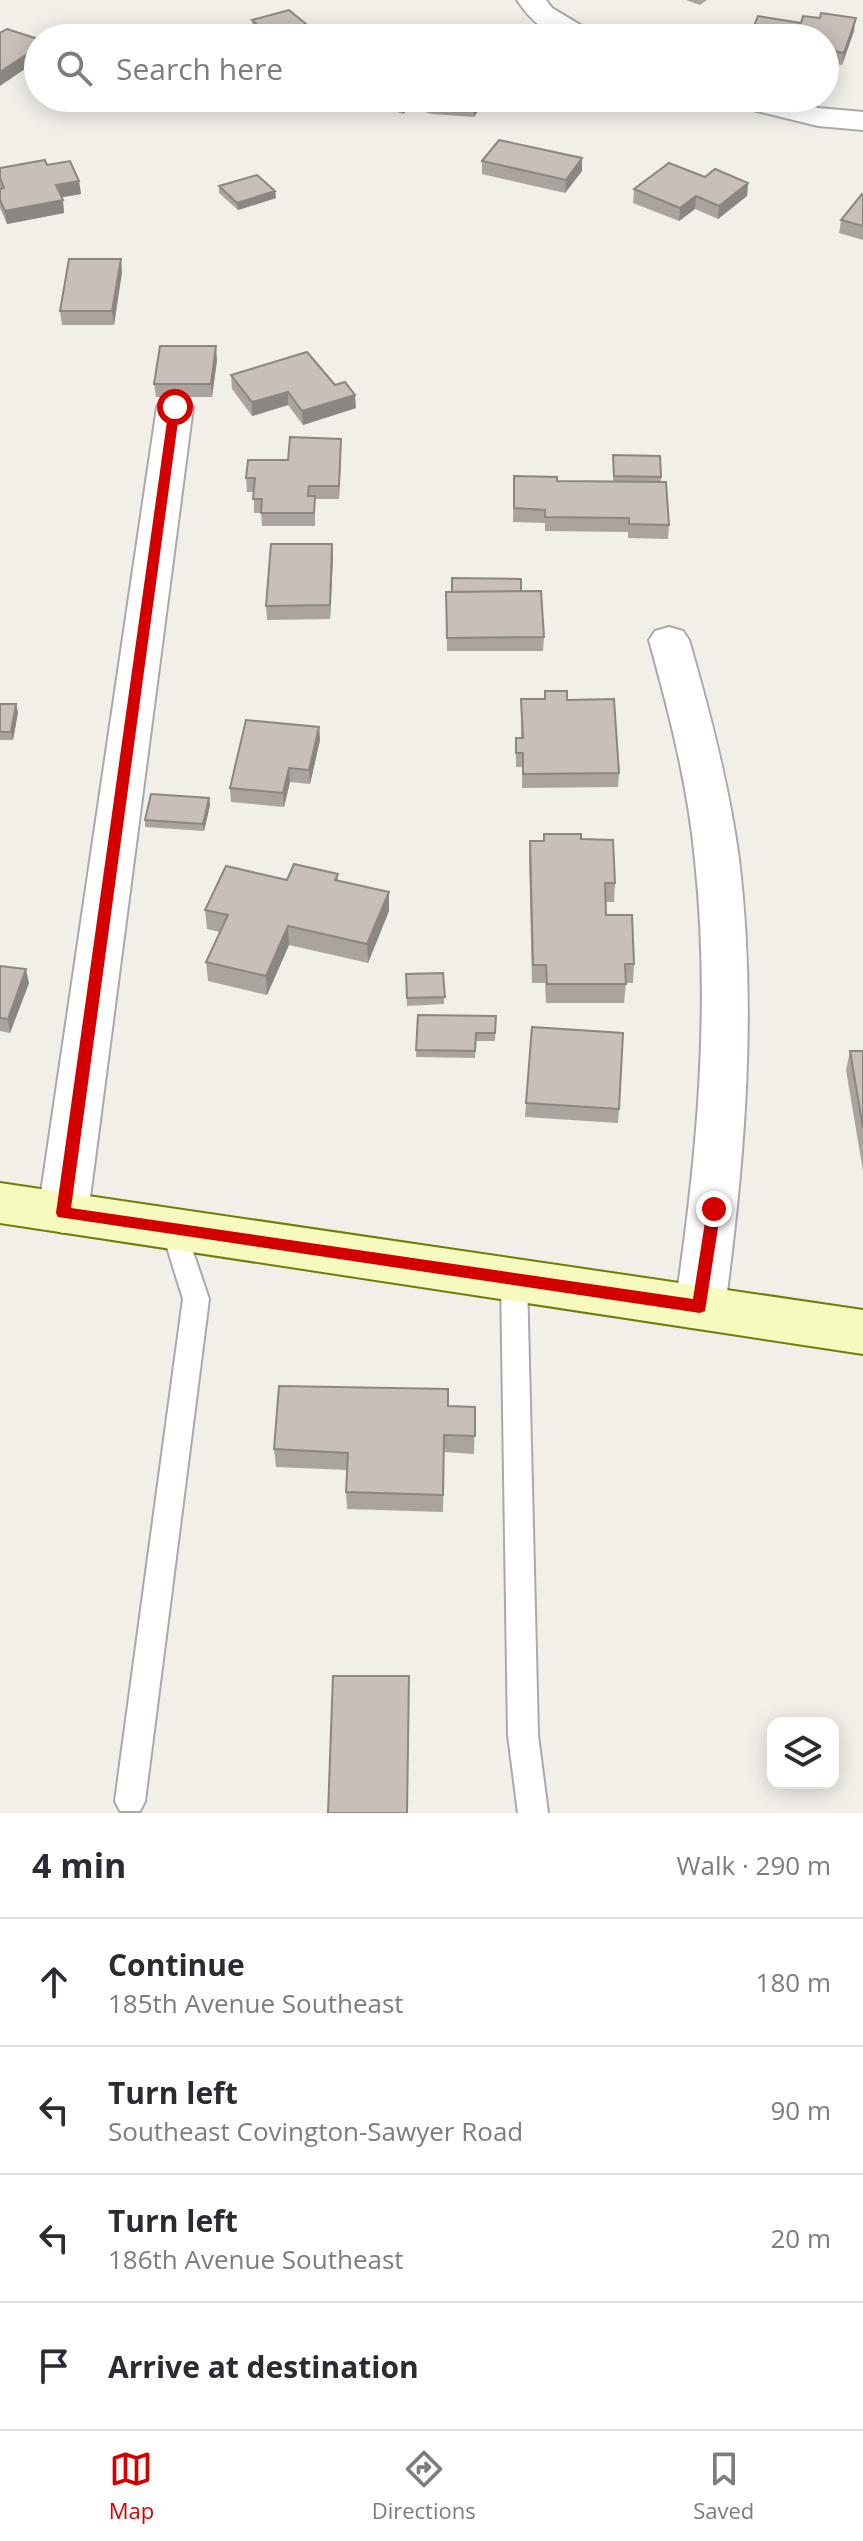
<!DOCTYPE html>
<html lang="en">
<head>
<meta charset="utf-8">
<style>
  body { margin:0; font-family:"Open Sans",sans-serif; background:#f7f7f7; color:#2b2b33 }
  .controls { position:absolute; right:24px; bottom:24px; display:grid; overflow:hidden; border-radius:16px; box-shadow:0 4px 20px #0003 }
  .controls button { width:72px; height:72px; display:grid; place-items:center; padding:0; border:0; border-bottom:2px solid #e1e1e2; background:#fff; color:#2b2b33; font:40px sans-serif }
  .stop { position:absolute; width:24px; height:24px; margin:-18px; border:6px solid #d40000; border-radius:50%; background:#fff }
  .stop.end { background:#d40000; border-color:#fff; box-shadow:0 2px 8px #0008 }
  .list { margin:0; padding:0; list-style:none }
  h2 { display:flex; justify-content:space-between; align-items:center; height:104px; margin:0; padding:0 32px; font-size:34px }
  h2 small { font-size:26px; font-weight:400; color:#7c7c81 }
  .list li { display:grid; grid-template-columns:52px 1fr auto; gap:24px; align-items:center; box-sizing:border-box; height:128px; padding:0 32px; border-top:2px solid #e1e1e2 }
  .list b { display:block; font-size:30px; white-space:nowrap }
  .list p { margin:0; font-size:26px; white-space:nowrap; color:#7c7c81 }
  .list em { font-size:26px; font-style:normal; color:#7c7c81 }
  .icon { flex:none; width:44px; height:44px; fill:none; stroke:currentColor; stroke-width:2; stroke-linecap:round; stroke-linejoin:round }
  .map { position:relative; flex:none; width:863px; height:1813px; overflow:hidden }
  .search { position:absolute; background:#fff; box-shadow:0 4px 20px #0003; left:24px; right:24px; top:24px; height:88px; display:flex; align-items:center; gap:20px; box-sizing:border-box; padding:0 28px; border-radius:44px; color:#7c7c81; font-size:30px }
  .sheet { height:616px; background:#fff }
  nav { display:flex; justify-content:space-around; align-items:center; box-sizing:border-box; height:112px; border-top:2px solid #e1e1e2; background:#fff; font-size:22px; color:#7c7c81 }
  nav a { display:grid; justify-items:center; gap:4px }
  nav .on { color:#d40000 }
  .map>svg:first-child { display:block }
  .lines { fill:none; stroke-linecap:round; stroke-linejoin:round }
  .lane-casing { stroke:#a9a9a9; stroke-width:4 }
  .street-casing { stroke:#a9a9a9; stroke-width:4 }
  .secondary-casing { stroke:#707d05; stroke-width:4 }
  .lane { fill:#fff; fill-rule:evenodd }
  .street { fill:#fff; fill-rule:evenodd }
  .secondary { fill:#f7fabf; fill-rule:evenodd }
  .wall { fill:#aba49e }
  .shaded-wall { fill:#8b8681 }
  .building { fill:#c7bfb8; stroke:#8b8681; stroke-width:2 }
  .route { fill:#d40000 }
</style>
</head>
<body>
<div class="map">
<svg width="863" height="1813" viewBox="0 0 863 1813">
  <rect width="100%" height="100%" fill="#f2efe9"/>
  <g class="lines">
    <g class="lane-casing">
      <path id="lane" d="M173 1218 182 1221 185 1228 209 1299 145 1801 140 1811H120L115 1801 183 1299 161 1228 164 1221Z
        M514 1268 523 1272 527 1279 538 1735 548 1813H518L508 1735 501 1279 505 1272Z"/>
    </g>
    <g class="street-casing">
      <path id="street" d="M517 0H546L552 8 592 32 597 38C557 38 540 34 517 0Z
        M725 98H777L818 108 863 112V130L818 126 729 104Z
        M175 396 188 399 193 407 88 1213 80 1227 63 1233 46 1227 38 1213 157 407 162 399Z
        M669 627 683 631 689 640C710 712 729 785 739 859 757 1009 745 1158 725 1307L718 1322 700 1328 682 1322 675 1307C697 1159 711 1009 695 860 688 785 669 712 649 640L655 631Z"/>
    </g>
    <g class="secondary-casing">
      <path id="secondary" d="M0 1183 863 1310V1354L0 1223Z"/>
    </g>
    <use href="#lane" class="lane"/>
    <use href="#street" class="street"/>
    <use href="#secondary" class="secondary"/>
  </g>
  <path class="wall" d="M686 0H707L700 5Z
    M252 20 323 38H246L245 34 253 31Z
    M854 31 842 65 825 62V38H750V36Z
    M356 98H487L474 117 432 114 410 108 403 114Z
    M582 158V171L565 193 482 174V161Z
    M47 165 79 181 81 194 62 197 64 213 7 224 0 208V168Z
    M705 177 748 183 747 196 718 219 695 209 679 221 633 203 634 189Z
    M219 186 275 191 276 198 238 210 219 193Z
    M863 195V240L839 233 841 220Z
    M122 272 114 325H62L60 311Z
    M217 360 212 397H156L154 384Z
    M231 375 335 385 356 408 303 425 288 405 252 416 232 389Z
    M341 453 339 499H315V526H262L261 513H254V492H247L246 478 288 460Z
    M613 455 661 477V482L669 525 668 539 628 538V532L545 531V523L513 522 514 476 557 481 613 482Z
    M333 557 330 619 267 620 266 606Z
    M521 591 544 637 543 651H447L446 592Z
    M521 699 567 700 619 773 618 787 522 788V767H516V738H521Z
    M0 704 18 712 13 740H0Z
    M319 727 320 740 310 784 290 782 284 807 231 802 230 788Z
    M209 798 210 805 204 831 145 827V820Z
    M544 834 581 839 615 883 614 902H606V915L634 964 633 983H626L624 1003H546L545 983H532L529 860 530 841H544Z
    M338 874V881L389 892V911L368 963 289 945 267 995 208 981 206 962 220 932 207 929 205 910 287 880Z
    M0 966 29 983 10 1033 0 1031Z
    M443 973 444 1004 407 1006 406 974Z
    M418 1015 496 1016 495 1041H476L475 1058 416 1057Z
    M532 1027 619 1109 618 1123 525 1117Z
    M850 1051H863V1171L846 1070Z
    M448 1406 475 1407 474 1454 444 1452 443 1512 347 1509 346 1492 347 1470 276 1467 274 1449Z"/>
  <path class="shaded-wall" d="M856 18 854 31 842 65 844 53Z
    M38 47V60L0 86V72Z
    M406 98H410V108L403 114V101Z
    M478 98H487L474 117V104Z
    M582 158V171L565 193 566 180Z
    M79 181 81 194 58 198 56 185Z
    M748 183 747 196 718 219 719 206Z
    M275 191 276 198 238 210 237 203Z
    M696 196 695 209 679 221 680 208Z
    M63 200 64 213 7 224 5 211Z
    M121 259 122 272 114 325 112 311Z
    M216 346 217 360 212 397 211 384Z
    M288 392V405L252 416V402Z
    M355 395 356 408 303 425 302 411Z
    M341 439V453L339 499V486Z
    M332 544 333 557 330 619V605Z
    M16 704 18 712 13 740 11 732Z
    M319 727 320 740 310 784 309 770Z
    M289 768 290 782 284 807 283 793Z
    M209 798 210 805 204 831 203 824Z
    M389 892V911L368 963 367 944Z
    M288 926 289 945 267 995 266 976Z
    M26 969 29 983 10 1033 8 1019Z"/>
  <path class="building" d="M289 10 323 38H250L245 34 262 29 252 20Z
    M821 13 856 18 844 53 825 49V38H761L750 36 758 16 801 23 803 16 820 18Z
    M7 29 38 39V47L0 72V33Z
    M421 98H478L474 104 432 101Z
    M499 140 582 158 566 180 482 161Z
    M45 160 47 165 70 161 79 181 56 185 63 200 5 211 0 200V189L4 188 0 178V168Z
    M669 163 705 177 715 169 748 183 719 206 696 196 680 208 634 189Z
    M257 175 275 191 237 203 219 186Z
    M862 194 863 195V226L841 220Z
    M69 259H121L112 311H60Z
    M160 346H216L211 384H154Z
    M307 352 335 385 345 382 355 395 302 411 288 392 252 402 231 375Z
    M290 437 341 439 339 486H309L308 496H315L314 513H261L262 499H253L255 478H246L248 460H288Z
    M613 455 660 456 661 477 614 476Z
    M514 476 557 477V481L666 482 669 525 629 524V518L545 517V510L514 508Z
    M271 544H332L330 605 266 606Z
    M452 578 521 579V591L452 592Z
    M541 591 544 637 447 638 446 592Z
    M545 691H567V700L614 699 619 773 523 774V753H516V738H523L521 699H545Z
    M0 704H16L11 732H0Z
    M246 720 319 727 309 770 289 768 283 793 230 788Z
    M151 794 209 798 203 824 145 820Z
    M544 834H581V839L613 840 615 883H605L606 915H632L634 964H625L626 984H547L546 965H533L530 841H544Z
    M294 864 338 874 335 880 389 892 367 944 288 926 266 976 206 962 228 915 205 910 226 866 287 880Z
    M0 966 26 969 8 1019 0 1018Z
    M443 973 445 997 407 998 406 974Z
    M418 1015 496 1016 495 1033H476L475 1051 416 1050Z
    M532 1027 623 1033 619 1109 526 1103Z
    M850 1051H863V1128Z
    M279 1386 448 1389V1406L475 1407V1436L444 1435 443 1495 346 1492 348 1453 274 1449Z
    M333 1676H409L407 1813H328Z"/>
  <path class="route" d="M175 403 180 407 71 1208 693 1299 707 1209 714 1203 721 1209 705 1311 700 1313 58 1217 56 1213 169 407Z"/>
</svg>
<div class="controls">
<button><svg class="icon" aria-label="layers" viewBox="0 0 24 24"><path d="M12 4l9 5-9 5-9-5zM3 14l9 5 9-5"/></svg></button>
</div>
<div class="stop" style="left:175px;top:407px"></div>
<div class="stop end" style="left:714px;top:1209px"></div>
<div class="search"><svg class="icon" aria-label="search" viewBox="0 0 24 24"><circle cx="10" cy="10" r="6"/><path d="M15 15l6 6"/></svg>Search here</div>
</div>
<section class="sheet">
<h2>4 min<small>Walk · 290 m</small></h2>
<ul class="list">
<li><svg class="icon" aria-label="ahead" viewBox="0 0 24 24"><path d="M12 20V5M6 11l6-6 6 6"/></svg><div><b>Continue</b><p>185th Avenue Southeast</p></div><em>180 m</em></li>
<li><svg class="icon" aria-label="left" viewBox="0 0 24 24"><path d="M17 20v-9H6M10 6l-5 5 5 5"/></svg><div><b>Turn left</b><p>Southeast Covington-Sawyer Road</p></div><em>90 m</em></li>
<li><svg class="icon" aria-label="left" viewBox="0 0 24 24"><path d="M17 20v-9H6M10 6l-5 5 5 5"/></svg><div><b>Turn left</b><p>186th Avenue Southeast</p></div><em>20 m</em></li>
<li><svg class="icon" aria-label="arrive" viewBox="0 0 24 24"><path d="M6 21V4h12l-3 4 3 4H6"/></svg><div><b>Arrive at destination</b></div></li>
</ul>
</section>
<nav>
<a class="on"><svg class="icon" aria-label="map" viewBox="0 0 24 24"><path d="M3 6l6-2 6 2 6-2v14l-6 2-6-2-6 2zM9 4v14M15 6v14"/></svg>Map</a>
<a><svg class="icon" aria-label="directions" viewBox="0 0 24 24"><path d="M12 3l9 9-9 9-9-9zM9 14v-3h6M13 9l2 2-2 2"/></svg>Directions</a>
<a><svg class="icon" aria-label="saved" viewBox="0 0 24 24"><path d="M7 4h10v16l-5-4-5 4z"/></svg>Saved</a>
</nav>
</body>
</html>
